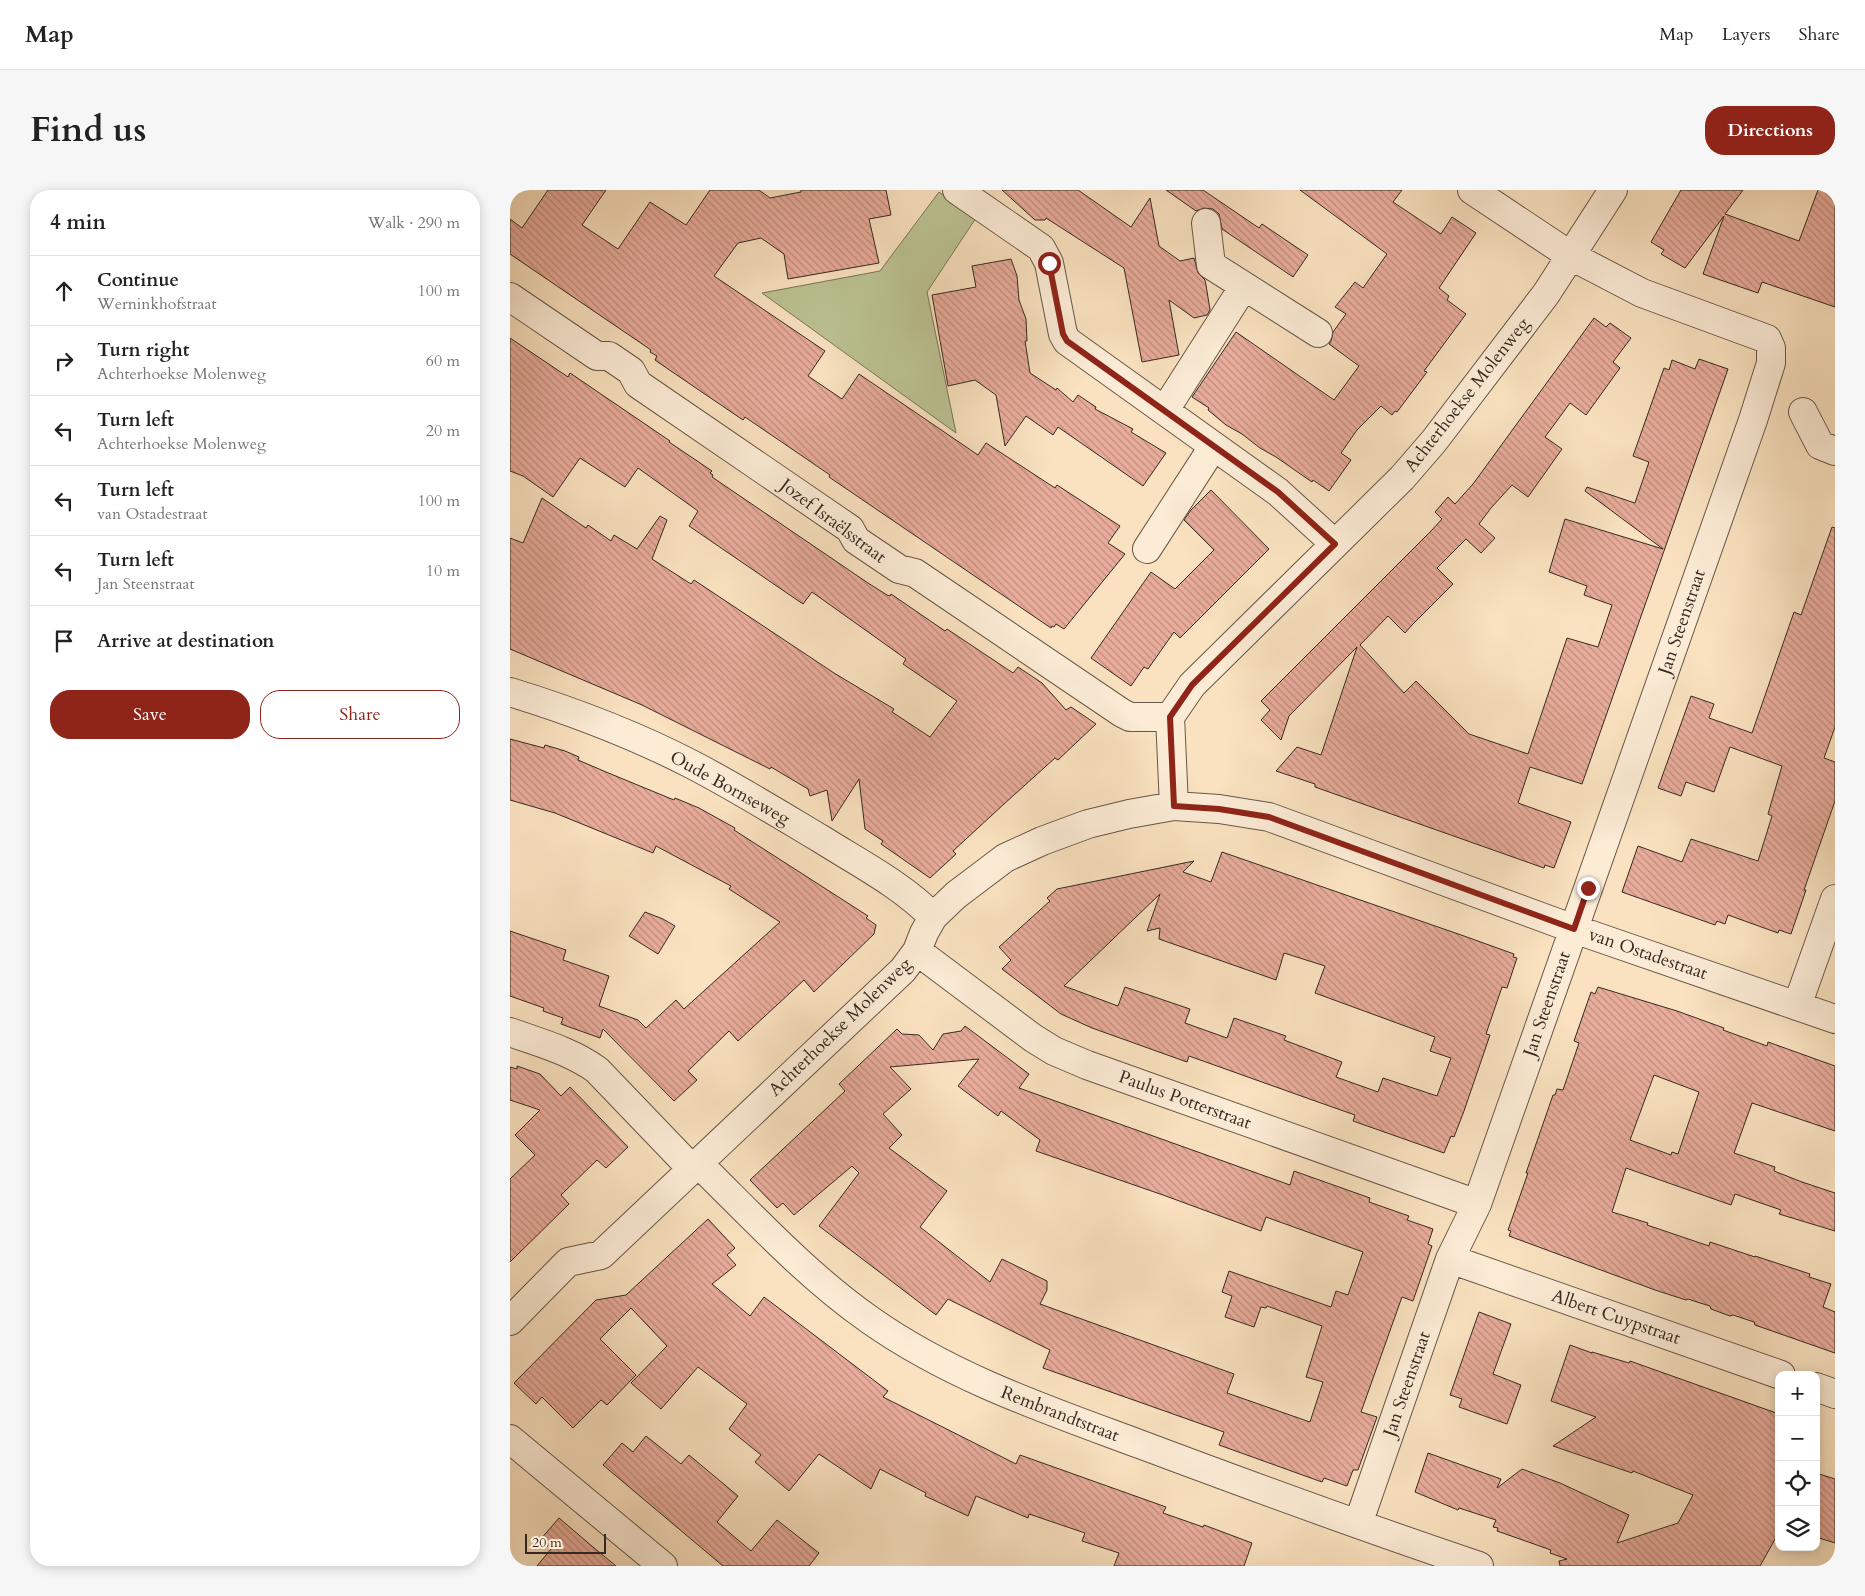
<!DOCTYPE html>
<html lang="en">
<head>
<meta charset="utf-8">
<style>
  body { margin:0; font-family:Cardo,serif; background:#f6f6f6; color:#222 }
  .controls { position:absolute; right:15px; bottom:15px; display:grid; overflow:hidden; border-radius:10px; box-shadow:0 2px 12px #0003 }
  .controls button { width:45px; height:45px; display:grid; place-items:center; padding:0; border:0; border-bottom:1px solid #e0e0e0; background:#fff; color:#222; font:25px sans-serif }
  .scale { position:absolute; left:15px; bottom:12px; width:81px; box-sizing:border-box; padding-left:5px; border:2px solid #362921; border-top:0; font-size:14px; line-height:18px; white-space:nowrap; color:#362921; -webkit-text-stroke:4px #fcecd6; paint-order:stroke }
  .stop { position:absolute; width:15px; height:15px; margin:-11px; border:4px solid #8f2418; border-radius:50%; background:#fff }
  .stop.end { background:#8f2418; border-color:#fff; box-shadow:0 1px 5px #0008 }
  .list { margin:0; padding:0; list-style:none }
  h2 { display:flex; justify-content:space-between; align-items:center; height:65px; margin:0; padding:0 20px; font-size:21px }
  h2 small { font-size:16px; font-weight:400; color:#767676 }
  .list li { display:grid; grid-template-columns:32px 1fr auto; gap:15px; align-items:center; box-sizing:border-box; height:70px; padding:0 20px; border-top:1px solid #e0e0e0 }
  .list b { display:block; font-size:19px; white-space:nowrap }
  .list p { margin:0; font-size:16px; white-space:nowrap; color:#767676 }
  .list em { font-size:16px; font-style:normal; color:#767676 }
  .actions { display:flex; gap:10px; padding:15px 20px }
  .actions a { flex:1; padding:11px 0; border:1px solid #8f2418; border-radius:20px; text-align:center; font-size:18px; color:#8f2418 }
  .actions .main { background:#8f2418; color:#fff }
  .icon { flex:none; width:28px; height:28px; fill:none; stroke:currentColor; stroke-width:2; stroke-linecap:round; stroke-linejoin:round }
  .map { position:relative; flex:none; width:1325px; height:1376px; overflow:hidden; border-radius:20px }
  header { display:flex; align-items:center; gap:30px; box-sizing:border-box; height:70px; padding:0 25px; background:#fff; border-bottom:1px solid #e0e0e0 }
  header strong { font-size:24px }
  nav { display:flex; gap:28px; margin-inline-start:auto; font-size:18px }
  .intro { display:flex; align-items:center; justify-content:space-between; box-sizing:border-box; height:120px; padding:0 30px }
  h1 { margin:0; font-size:35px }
  .button { padding:12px 22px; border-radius:20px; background:#8f2418; color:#fff; font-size:18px; font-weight:700 }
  main { display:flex; gap:30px; padding:0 30px }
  aside { flex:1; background:#fff; border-radius:20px; box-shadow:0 2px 12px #0003 }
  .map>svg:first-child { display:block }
  .green { fill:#bcc393; stroke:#79765a }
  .building { fill:url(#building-back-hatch); stroke:#362921; fill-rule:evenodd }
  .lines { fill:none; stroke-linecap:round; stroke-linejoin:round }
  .minor-casing { stroke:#675749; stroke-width:30 }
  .minor { stroke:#fcecd6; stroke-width:28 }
  .route { stroke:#8f2418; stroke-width:6 }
  .labels { text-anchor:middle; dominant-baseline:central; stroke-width:4; stroke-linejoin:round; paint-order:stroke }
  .street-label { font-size:18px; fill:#362921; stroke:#fcecd6 }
</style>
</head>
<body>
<header>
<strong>Map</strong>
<nav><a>Map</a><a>Layers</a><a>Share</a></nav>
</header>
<div class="intro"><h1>Find us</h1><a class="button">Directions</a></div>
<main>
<aside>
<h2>4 min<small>Walk · 290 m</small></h2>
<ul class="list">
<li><svg class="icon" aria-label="ahead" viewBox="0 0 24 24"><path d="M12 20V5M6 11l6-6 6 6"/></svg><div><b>Continue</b><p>Werninkhofstraat</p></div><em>100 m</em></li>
<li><svg class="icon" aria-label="right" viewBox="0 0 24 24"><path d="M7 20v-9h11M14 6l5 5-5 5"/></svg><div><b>Turn right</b><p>Achterhoekse Molenweg</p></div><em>60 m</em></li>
<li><svg class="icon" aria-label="left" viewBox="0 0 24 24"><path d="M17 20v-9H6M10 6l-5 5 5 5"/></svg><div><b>Turn left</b><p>Achterhoekse Molenweg</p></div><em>20 m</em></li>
<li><svg class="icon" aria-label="left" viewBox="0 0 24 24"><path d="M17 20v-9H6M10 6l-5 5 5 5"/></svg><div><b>Turn left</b><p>van Ostadestraat</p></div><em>100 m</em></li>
<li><svg class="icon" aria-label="left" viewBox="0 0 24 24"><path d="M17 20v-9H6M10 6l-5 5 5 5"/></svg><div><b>Turn left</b><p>Jan Steenstraat</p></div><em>10 m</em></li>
<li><svg class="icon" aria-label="arrive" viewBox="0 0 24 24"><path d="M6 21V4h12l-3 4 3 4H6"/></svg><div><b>Arrive at destination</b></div></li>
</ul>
<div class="actions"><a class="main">Save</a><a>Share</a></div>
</aside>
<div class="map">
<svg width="1325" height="1376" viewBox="0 0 1325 1376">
  <defs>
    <pattern id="building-back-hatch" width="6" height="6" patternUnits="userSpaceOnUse" patternTransform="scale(1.25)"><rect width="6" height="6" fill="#e9ac9b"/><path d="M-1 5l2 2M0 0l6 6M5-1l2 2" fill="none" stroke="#be8c7e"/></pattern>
  </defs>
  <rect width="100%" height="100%" fill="#fae2c0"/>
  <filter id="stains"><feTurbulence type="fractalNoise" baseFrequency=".004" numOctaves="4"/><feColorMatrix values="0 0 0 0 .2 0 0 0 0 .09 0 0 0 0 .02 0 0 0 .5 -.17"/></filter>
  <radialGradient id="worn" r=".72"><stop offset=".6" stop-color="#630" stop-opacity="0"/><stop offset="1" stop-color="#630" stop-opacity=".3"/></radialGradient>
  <path class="green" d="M429 2 466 28 417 102 446 243 252 103 370 81Z"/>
  <path class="building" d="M38 0H96L72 35 108 59 140 12 176 35 200 0H249L260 8 291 2V0H376L381 25 359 29 369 73 278 89 274 64 251 48 228 53 204 86 315 161 298 186 332 209 349 184 468 265 476 253 545 298 547 295 610 336 598 353 615 364 554 439 546 434 544 437 542 436 541 438 319 287 320 285 235 227 233 230 158 179 145 170 147 166 140 162 141 160 0 64V29L12 38Z
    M492 0H568L621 37 640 8 649 56 670 71 684 68 688 83 695 90 696 95 700 120 697 125 684 128 659 110 669 165 632 172 614 78 536 28 535 30H525Z
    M656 0H693L749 38 752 34 798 65 783 87 712 39 709 24 703 19 694 18 686 21Z
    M790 0H892L883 12 931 44 942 27 966 43 929 98 939 106 937 110 956 124 914 181 917 182 887 222 885 221 882 225 871 216 847 240 831 263 841 270 819 301 803 290 802 292 766 267 750 258 732 244 716 235 698 220 699 218 682 207 726 142 824 210 849 176 819 154 821 151 823 142 836 124 825 117 845 92 853 98 877 64Z
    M1171 0H1233L1215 24 1289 51 1308 0H1325V117L1252 92 1248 103 1193 84 1214 26 1175 78 1151 64 1154 60 1141 52Z
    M501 69 507 86 509 110 516 129 517 151H515L520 183 546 200 547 198 563 212 568 205 586 217 585 219 623 239 621 242 656 263 633 296 548 237 543 245 516 226 495 256 486 205 465 190 438 196 422 105 466 97 462 76Z
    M1084 128 1096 137 1100 133 1121 148 1103 172 1110 178 1076 225 1060 213 1035 247 1052 259 1018 307 1002 295 981 318 969 334 985 348 971 363 956 349 927 378 943 394 902 435 895 443 878 426 850 455 894 503 906 491 959 544 1018 564 1057 448 1088 457 1102 415 1074 405 1077 396 1039 382 1055 329 1153 359 1075 301 1077 297 1125 313 1139 272 1123 266 1154 178 1159 180 1162 170 1185 179 1189 169 1218 179 1072 594 1020 577 1008 613 1061 632 1044 678 1035 675 1034 678 805 597V594L766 581 787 557 811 565 847 457 779 526 771 550 751 530 760 520 751 511 921 341 932 329 925 322 938 307 945 314 963 294Z
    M0 148 58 187 60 183 160 251 159 252 202 281 200 283 203 285 202 287 358 393 377 405 380 406 381 404 435 441 437 439 503 483 508 477 532 493 556 520 561 517 586 534 548 570 545 568 494 614 443 661 446 664 420 688 371 654 373 651 355 639 349 589 322 631 317 600 300 606 298 599 261 577 260 579 132 515 0 459V348L13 353 32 308 76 338 78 335 101 351 104 345 127 359 150 326 157 330 142 369 181 394 184 390 324 483 384 519 382 522 420 547 447 511 393 474 396 469 302 402 293 414 179 336 188 321 128 278 115 297 70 268 43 307 13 286 0 281Z
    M701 300 759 359 670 448 664 442 638 479 634 477 621 496 581 468 641 382 665 399 704 360 674 330 681 320Z
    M1322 337 1325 338V537L1314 568 1325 572V611L1294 700H1296L1281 744 1269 740 1268 743 1218 725 1215 734 1207 731 1205 735 1112 702 1128 656 1172 672 1181 649 1248 671 1262 626 1258 624 1272 576 1220 557 1204 602 1176 592 1171 606 1148 598 1181 506 1204 514 1199 528 1242 543 1284 422 1291 425Z
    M0 549 34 558 35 555 55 561 69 567 68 570 96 582 164 610 165 608 189 618 225 638 224 640 358 726 356 728 366 735 364 744 304 802 294 790 228 851 219 841 178 881 187 890 164 911 93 839 90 848 51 834 53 828 33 821 34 818 0 806V741L56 760 53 770 99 786 89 816 128 830 136 838 166 810 174 819 270 732 219 699 221 696 146 656 143 663 45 623 0 610Z
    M712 662 954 746 1004 764 1003 767 1007 768 997 798 992 797 976 844 980 845 954 921 944 947 941 946 934 963 843 931 845 925 808 912 679 866 677 872 582 838 551 824 492 779 501 770 489 757 540 711 537 708 547 699 684 671 673 682 701 692ZM650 704 637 741 650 738 649 749 766 790 774 763 815 776 805 803 925 847 920 861 941 868 927 906 873 888 868 902 826 887 832 872 774 850 776 846 724 828 717 848 675 833 680 819 615 797 608 816 554 796Z
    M135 722 153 729 165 736 148 764 119 746Z
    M1088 797 1167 821 1214 838 1213 840 1257 856 1258 852 1325 876V941L1242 913 1224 963 1265 977 1264 981 1292 992 1325 1003V1041L1269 1024 1271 1020 1225 1004 1221 1015 1116 978 1102 1022 1138 1033 1137 1035 1199 1056 1200 1052 1245 1067V1066L1300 1084 1299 1087 1321 1094 1313 1117 1325 1122V1163L1245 1135 1244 1132 1223 1125 1220 1126 1201 1119 1200 1116 1190 1113 1178 1109 1176 1110 1145 1100 999 1046 1001 1041 998 1040 1018 983H1016L1043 905H1045L1047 899 1053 900 1069 853 1064 851 1081 802 1085 804ZM1144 885 1189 902 1168 964 1162 962 1161 965 1120 950Z
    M455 836 519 884 509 898 780 995 784 981 860 1008 859 1012 899 1026 897 1030 923 1039 918 1054 922 1056 903 1111 892 1107 851 1222 867 1227 848 1280H843L837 1296 814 1288 812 1292 709 1255 714 1242 533 1178 540 1160 438 1109 426 1125 309 1036 349 983 342 976 284 1025 273 1013 267 1018 240 990 335 901 329 894 387 839 392 844 409 845 423 860 433 844 451 841ZM469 869 448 896 488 926 491 921 530 950 526 961 653 1005 751 1041 756 1027 853 1062 838 1105 826 1101 821 1117 719 1081 712 1102 722 1106 715 1127 744 1137 751 1117 756 1118 757 1116 812 1136 796 1187 813 1192 800 1232 717 1203 724 1184 530 1114 537 1100V1091L492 1069 480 1092 410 1037 437 1001 379 958 392 945 373 924 401 899 380 877Z
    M7 876 30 884 51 906 60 897 118 957 96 978 87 970 51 1005 59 1014 0 1072V989L25 965 5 945 30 920 0 910V877L7 879Z
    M198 1029 225 1058 217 1065 226 1075 202 1094 240 1126 254 1107 378 1201 373 1207 506 1274 510 1265 656 1317 653 1323 693 1337 694 1335 742 1353 734 1376H604L609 1363 572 1351 575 1343 519 1324 518 1328 466 1306 458 1326 415 1306 416 1303 370 1279 361 1299 309 1264 279 1301 245 1272 251 1265 219 1239 237 1214 188 1177 151 1219 121 1193 157 1156 121 1118 90 1149 126 1185 97 1215 91 1210 63 1238 32 1207 26 1214 4 1193 86 1110 116 1105Z
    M969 1122 1001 1134 983 1184 1011 1195 997 1234 949 1217 952 1209 940 1205Z
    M1060 1155 1082 1163V1162L1119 1173 1120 1171 1269 1224V1342L1250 1376H1050L1049 1371 1057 1369 1040 1363 1041 1360 987 1341 988 1338 983 1337 986 1330 949 1318 948 1320 905 1302 918 1263 991 1289 987 1298 1012 1279 1050 1293 1119 1325 1107 1353 1168 1333 1183 1305 1123 1281 1122 1283 1043 1256 1086 1227 1041 1211Z
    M136 1246 171 1274 179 1265 228 1306 207 1332 241 1361 267 1330 309 1363 299 1376H213L93 1275 112 1253 123 1262Z
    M1306 1283 1325 1289V1353L1306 1347Z
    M49 1328 83 1357 106 1376H27L41 1359 30 1350Z"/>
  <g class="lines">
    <g class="minor-casing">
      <path id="minor" d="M447 0 531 58 539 73 553 144 557 151 768 302 825 354
        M696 33 701 75 808 143
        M0 107 87 166H99L121 181 128 194 340 339 346 350 389 379 405 383 612 523 620 527H660
        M655 220 734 96
        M1293 222 1310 255 1325 261
        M637 359 703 257
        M0 502C62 521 125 545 183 575 227 598 269 624 311 649 349 673 392 695 423 727
        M664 616 709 619 759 627 1064 739 1325 829
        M407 761 523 848 544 861 577 875 967 1014
        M1287 816 1325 709
        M0 842C30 853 61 861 87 880L182 979
        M188 973C243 1027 296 1085 360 1130 442 1188 538 1220 632 1255 744 1297 856 1338 969 1376
        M940 1069 1271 1185
        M0 1131 58 1072 91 1065 393 780 407 761 414 743 423 727 446 705 495 668 532 651 578 634 619 624 664 616 660 527 682 495 892 288 924 251 1036 104 1103 0
        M1306 1197 1325 1204
        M0 1249 153 1376
        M848 1334 940 1069 967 1014 1243 230 1261 173V158L1257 149 1132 103 1061 66 962 0"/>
    </g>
    <use href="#minor" class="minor"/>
  </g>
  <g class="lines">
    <path class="route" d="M539 73 553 144 557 151 768 302 825 354 682 495 660 527 664 616 709 619 759 627 1064 739 1078 698"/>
  </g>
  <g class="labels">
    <g class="street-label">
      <text transform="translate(957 205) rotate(-52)">Achterhoekse Molenweg</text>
      <text transform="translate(323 331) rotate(37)">Jozef Israëlsstraat</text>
      <text transform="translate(1172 432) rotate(-71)">Jan Steenstraat</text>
      <text transform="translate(220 598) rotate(29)">Oude Bornseweg</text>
      <text transform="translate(1138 764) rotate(19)">van Ostadestraat</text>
      <text transform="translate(1037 814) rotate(-71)">Jan Steenstraat</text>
      <text transform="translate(330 837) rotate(-44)">Achterhoekse Molenweg</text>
      <text transform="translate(675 910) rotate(20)">Paulus Potterstraat</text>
      <text transform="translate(1106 1127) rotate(19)">Albert Cuypstraat</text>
      <text transform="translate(897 1194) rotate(-71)">Jan Steenstraat</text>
      <text transform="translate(550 1224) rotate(21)">Rembrandtstraat</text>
    </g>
  </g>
  <rect width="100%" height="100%" filter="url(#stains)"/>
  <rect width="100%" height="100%" fill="url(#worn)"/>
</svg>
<div class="controls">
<button>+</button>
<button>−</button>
<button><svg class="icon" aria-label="locate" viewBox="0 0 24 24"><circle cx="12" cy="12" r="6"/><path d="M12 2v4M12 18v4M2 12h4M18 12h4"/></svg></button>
<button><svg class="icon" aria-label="layers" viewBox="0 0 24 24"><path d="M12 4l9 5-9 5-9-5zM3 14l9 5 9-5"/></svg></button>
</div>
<div class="scale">20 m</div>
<div class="stop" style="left:539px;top:73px"></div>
<div class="stop end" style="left:1078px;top:698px"></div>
</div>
</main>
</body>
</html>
